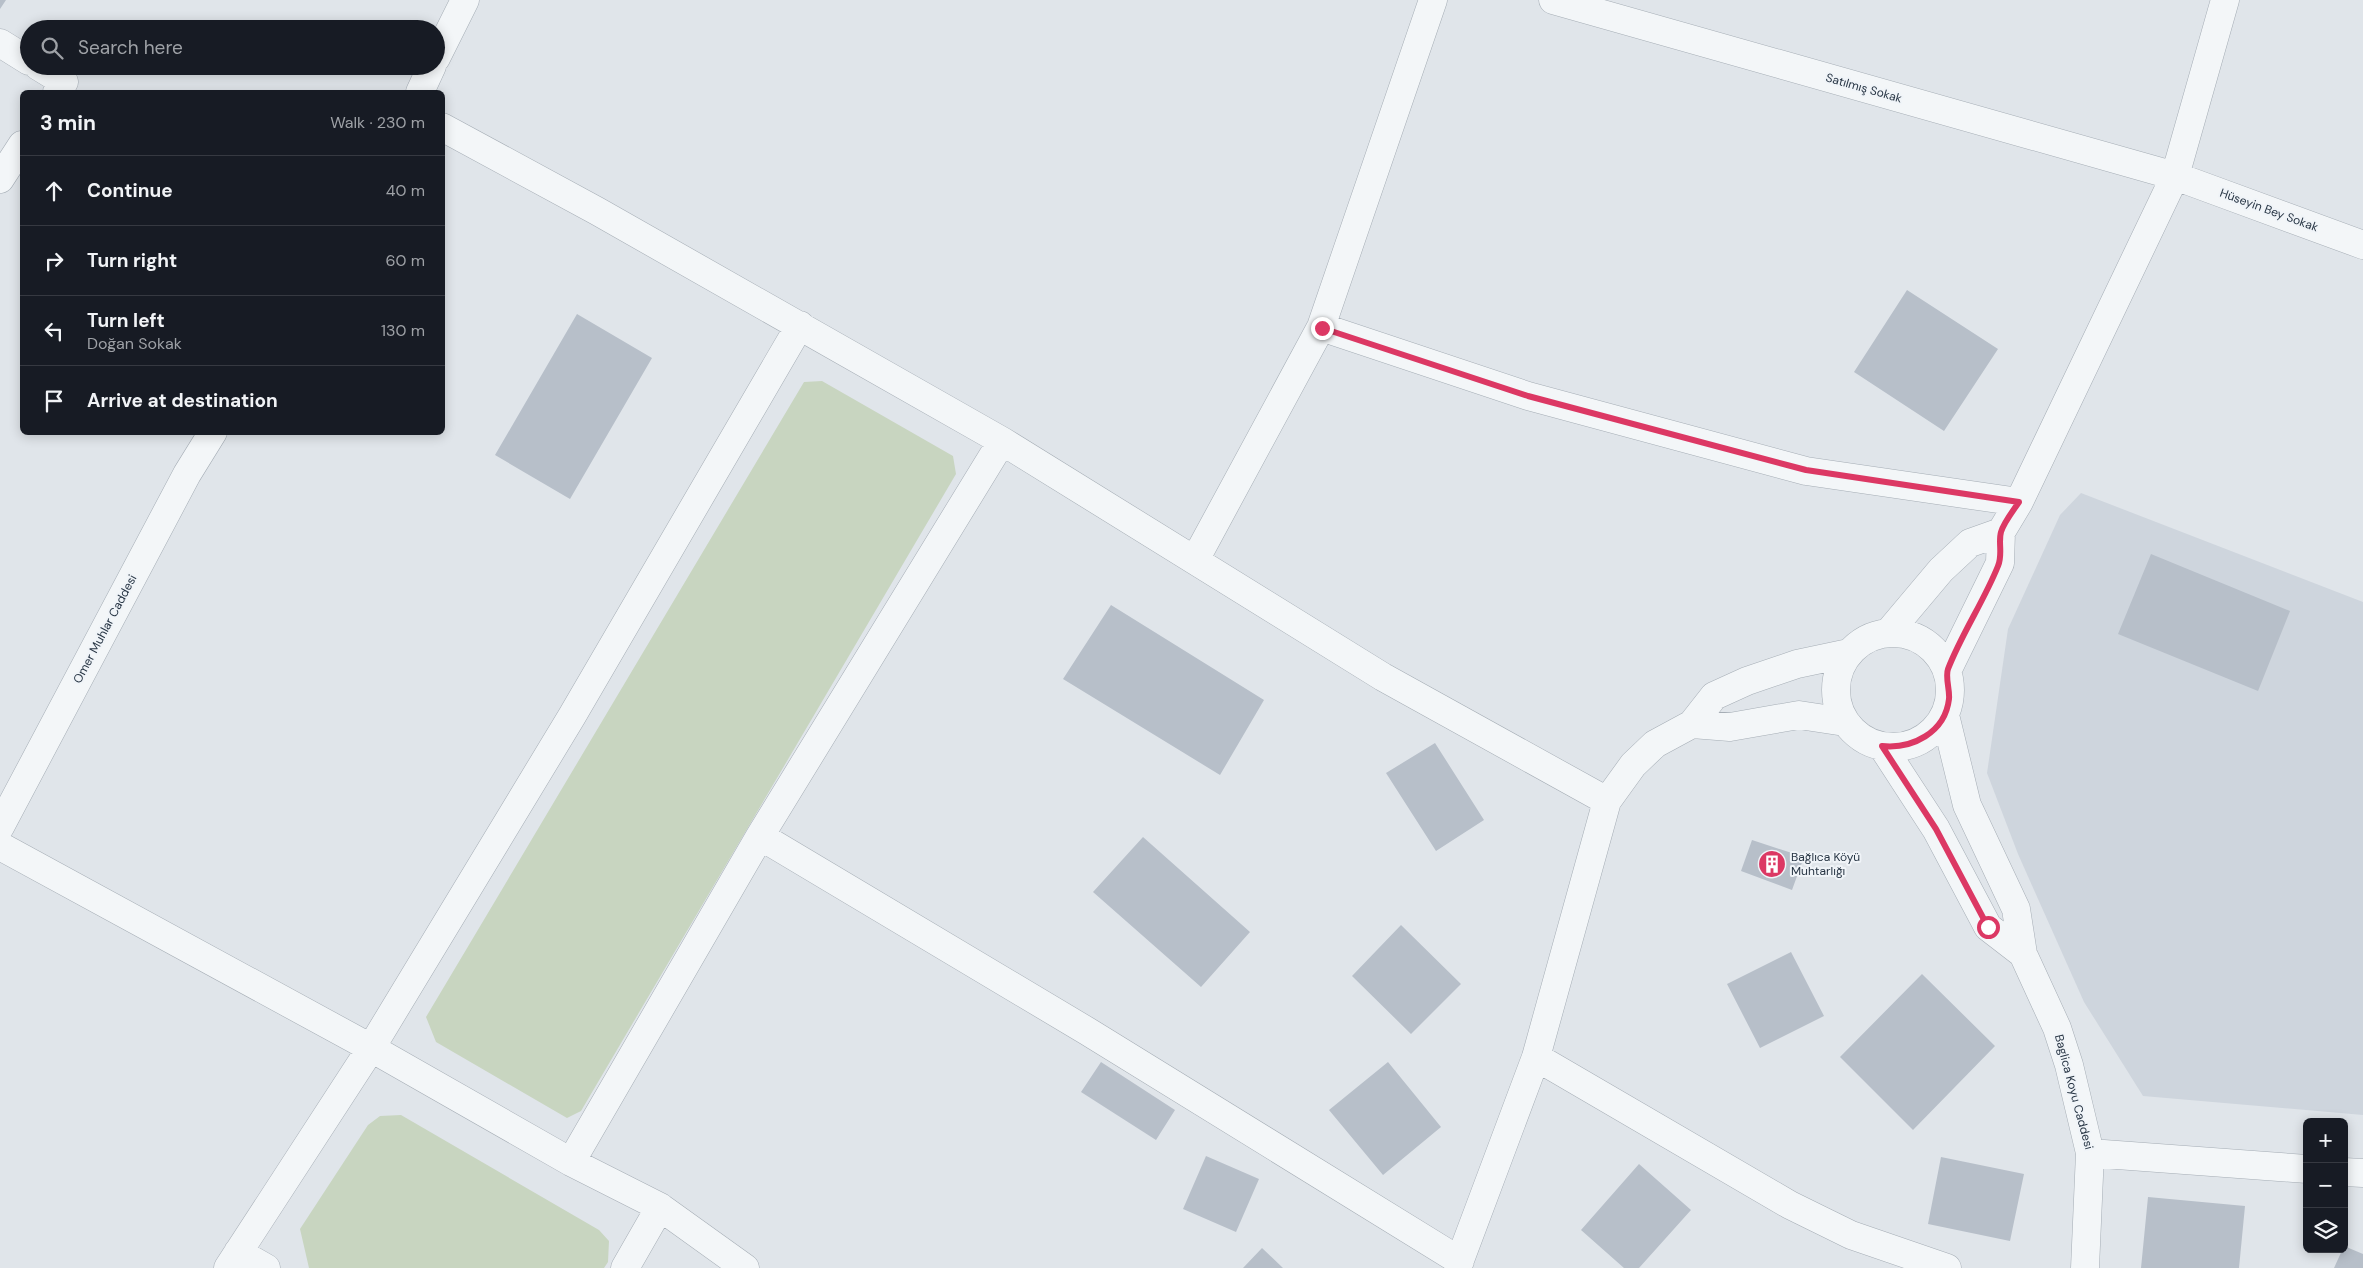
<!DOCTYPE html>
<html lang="en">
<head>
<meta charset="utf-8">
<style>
  body { margin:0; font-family:"DM Sans",sans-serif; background:#20242c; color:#f1f3f6 }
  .controls { position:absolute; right:15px; bottom:15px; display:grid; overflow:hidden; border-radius:8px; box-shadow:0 2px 12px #0003 }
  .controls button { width:45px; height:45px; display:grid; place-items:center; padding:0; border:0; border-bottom:1px solid #363941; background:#171b24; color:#f1f3f6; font:25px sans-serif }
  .stop { position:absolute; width:15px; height:15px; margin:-11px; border:4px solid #dc3864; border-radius:50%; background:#fff }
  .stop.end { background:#dc3864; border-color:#fff; box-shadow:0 1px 5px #0008 }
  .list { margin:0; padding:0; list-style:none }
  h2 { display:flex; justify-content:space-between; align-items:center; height:65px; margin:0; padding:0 20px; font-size:21px }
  h2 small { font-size:16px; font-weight:400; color:#9ea1a6 }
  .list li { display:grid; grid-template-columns:32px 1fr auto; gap:15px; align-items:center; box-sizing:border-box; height:70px; padding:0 20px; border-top:1px solid #363941 }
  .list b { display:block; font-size:19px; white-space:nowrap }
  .list p { margin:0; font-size:16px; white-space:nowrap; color:#9ea1a6 }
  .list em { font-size:16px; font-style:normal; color:#9ea1a6 }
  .icon { flex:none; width:28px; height:28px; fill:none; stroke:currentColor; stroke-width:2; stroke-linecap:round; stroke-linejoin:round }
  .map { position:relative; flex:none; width:2363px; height:1268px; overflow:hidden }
  .search { position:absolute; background:#171b24; box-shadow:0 2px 12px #0003; left:20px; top:20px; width:425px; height:55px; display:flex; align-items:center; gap:12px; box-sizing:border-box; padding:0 18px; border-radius:28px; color:#9ea1a6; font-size:19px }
  .panel { position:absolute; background:#171b24; box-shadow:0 2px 12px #0003; left:20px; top:90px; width:425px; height:345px; border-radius:8px }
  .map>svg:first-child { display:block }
  .built { fill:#ced5dd }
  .green { fill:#c8d5c0 }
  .building { fill:#b7bfc9 }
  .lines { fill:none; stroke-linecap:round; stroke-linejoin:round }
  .minor-casing { stroke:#a5adb5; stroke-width:29 }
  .minor { stroke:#f3f6f8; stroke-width:28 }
  .route { stroke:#dc3864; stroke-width:6 }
  .labels { text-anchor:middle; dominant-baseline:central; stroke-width:4; stroke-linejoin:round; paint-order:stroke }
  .street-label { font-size:12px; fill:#273544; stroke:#f0f4f8 }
  .poi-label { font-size:12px; fill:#273544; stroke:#f0f4f8; text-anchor:start }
</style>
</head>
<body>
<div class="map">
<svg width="2363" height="1268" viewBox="0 0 2363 1268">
  <rect width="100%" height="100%" fill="#e0e5ea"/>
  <path class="built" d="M2081 493 2363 602V1115L2143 1096 2084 1002 2018 854 1987 773 2008 629 2060 515Z"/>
  <path class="green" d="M822 381 953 456 956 474 581 1111 567 1118 436 1042 426 1017 804 382Z
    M401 1115 599 1230 609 1241 608 1262 604 1268H309L300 1229 368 1125 380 1116Z"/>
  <path class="building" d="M0 0H6L0 9Z
    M1907 290 1998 349 1944 431 1854 372Z
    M577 314 652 358 570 499 495 455Z
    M2151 554 2290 611 2258 691 2118 634Z
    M1111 605 1264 700 1220 775 1063 679Z
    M1435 743 1484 820 1436 851 1386 773Z
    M1143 837 1250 932 1201 987 1093 892Z
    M1752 840 1804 857 1792 890 1741 871Z
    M1401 925 1461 984 1411 1034 1352 976Z
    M1791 952 1824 1016 1760 1048 1727 984Z
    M1922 974 1995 1046 1913 1130 1840 1057Z
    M1101 1062 1175 1110 1156 1140 1081 1092Z
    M1388 1062 1441 1127 1383 1175 1329 1110Z
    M1206 1156 1259 1179 1236 1232 1183 1209Z
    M1941 1157 2024 1174 2010 1241 1928 1224Z
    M1639 1164 1691 1210 1639 1268H1624L1581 1230Z
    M2148 1197 2245 1206 2239 1268H2141Z
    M2344 1246 2363 1254V1268H2334Z
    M1262 1248 1283 1268H1243Z"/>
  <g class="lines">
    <g class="minor-casing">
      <path id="minor" d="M1553 0 2175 176 2363 245
        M0 43 29 61
        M436 58 465 0
        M38 66 64 82 57 92
        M420 92 432 66
        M442 127 597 211 1002 441 1383 677 1607 801
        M0 179 22 145
        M1321 327 1528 396 1806 471 2019 502
        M1195 560 1321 327 1433 0
        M1836 690a57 57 0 1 1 114 0a57 57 0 1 1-114 0Z
        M1888 633 1941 570 1970 543 2001 532
        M1947 671 2000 563 2001 532 2019 502 2175 176 2225 0
        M1945 715 1967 805 2016 909 2023 954 2057 1028 2069 1065 2090 1153 2085 1268
        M1692 724 1730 727 1799 715 1845 722
        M1882 746 1936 829 1988 927 2023 954
        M0 827 187 474 213 432
        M760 836 1002 441
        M0 846 371 1048 571 1162 660 1207 745 1268
        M1536 1057 1790 1205 1851 1235 1947 1268
        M2090 1153 2307 1169
        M571 1162 760 836 1087 1031 1460 1261
        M2344 1172 2363 1173
        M238 1252 266 1268
        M228 1268 371 1048 572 716 800 325
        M625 1268 660 1207
        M1457 1268 1536 1057 1607 801 1633 765 1655 744 1692 724 1714 696 1747 681 1797 664 1849 653"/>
    </g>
    <use href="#minor" class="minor"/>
  </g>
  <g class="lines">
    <path class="route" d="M1322 328 1528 396 1806 470 2019 502C2013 511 2004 522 2001 532 1998 542 2003 555 1998 566 1984 601 1962 633 1948 669 1945 677 1950 690 1949 699 1945 733 1912 749 1882 746L1936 829 1988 927"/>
  </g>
  <defs>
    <g id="building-disc" transform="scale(1.4375)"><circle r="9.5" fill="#dc3864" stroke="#f0f4f8"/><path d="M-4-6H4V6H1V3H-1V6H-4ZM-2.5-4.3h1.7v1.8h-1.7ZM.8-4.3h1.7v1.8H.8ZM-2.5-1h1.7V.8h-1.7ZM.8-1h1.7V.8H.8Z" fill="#fff"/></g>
  </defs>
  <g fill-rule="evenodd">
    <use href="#building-disc" x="1772" y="864"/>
  </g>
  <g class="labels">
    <g class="street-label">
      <text transform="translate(1864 88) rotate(16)">Satılmış Sokak</text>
      <text transform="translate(2269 210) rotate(20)">Hüseyin Bey Sokak</text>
      <text transform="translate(105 629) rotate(-62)">Omer Muhlar Caddesi</text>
      <text transform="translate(2074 1092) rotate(75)">Baglica Koyu Caddesi</text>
    </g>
    <g class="poi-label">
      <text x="1791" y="857">Bağlıca Köyü<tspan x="1791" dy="14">Muhtarlığı</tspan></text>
    </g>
  </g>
</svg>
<div class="controls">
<button>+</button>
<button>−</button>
<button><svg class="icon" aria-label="layers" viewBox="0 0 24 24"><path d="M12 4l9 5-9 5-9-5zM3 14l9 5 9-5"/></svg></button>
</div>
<div class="stop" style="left:1988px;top:927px"></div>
<div class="stop end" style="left:1322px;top:328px"></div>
<div class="search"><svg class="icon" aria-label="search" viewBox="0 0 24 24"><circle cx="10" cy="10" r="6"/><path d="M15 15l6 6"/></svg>Search here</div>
<section class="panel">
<h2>3 min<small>Walk · 230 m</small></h2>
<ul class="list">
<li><svg class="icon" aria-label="ahead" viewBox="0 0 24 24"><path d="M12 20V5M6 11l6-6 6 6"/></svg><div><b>Continue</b></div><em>40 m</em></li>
<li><svg class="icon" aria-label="right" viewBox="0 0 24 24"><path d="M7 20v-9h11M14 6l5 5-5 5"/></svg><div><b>Turn right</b></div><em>60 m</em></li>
<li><svg class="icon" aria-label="left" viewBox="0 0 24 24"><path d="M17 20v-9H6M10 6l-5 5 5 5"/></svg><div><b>Turn left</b><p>Doğan Sokak</p></div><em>130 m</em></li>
<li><svg class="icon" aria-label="arrive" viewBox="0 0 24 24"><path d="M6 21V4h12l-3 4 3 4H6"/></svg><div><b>Arrive at destination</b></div></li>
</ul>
</section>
</div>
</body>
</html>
